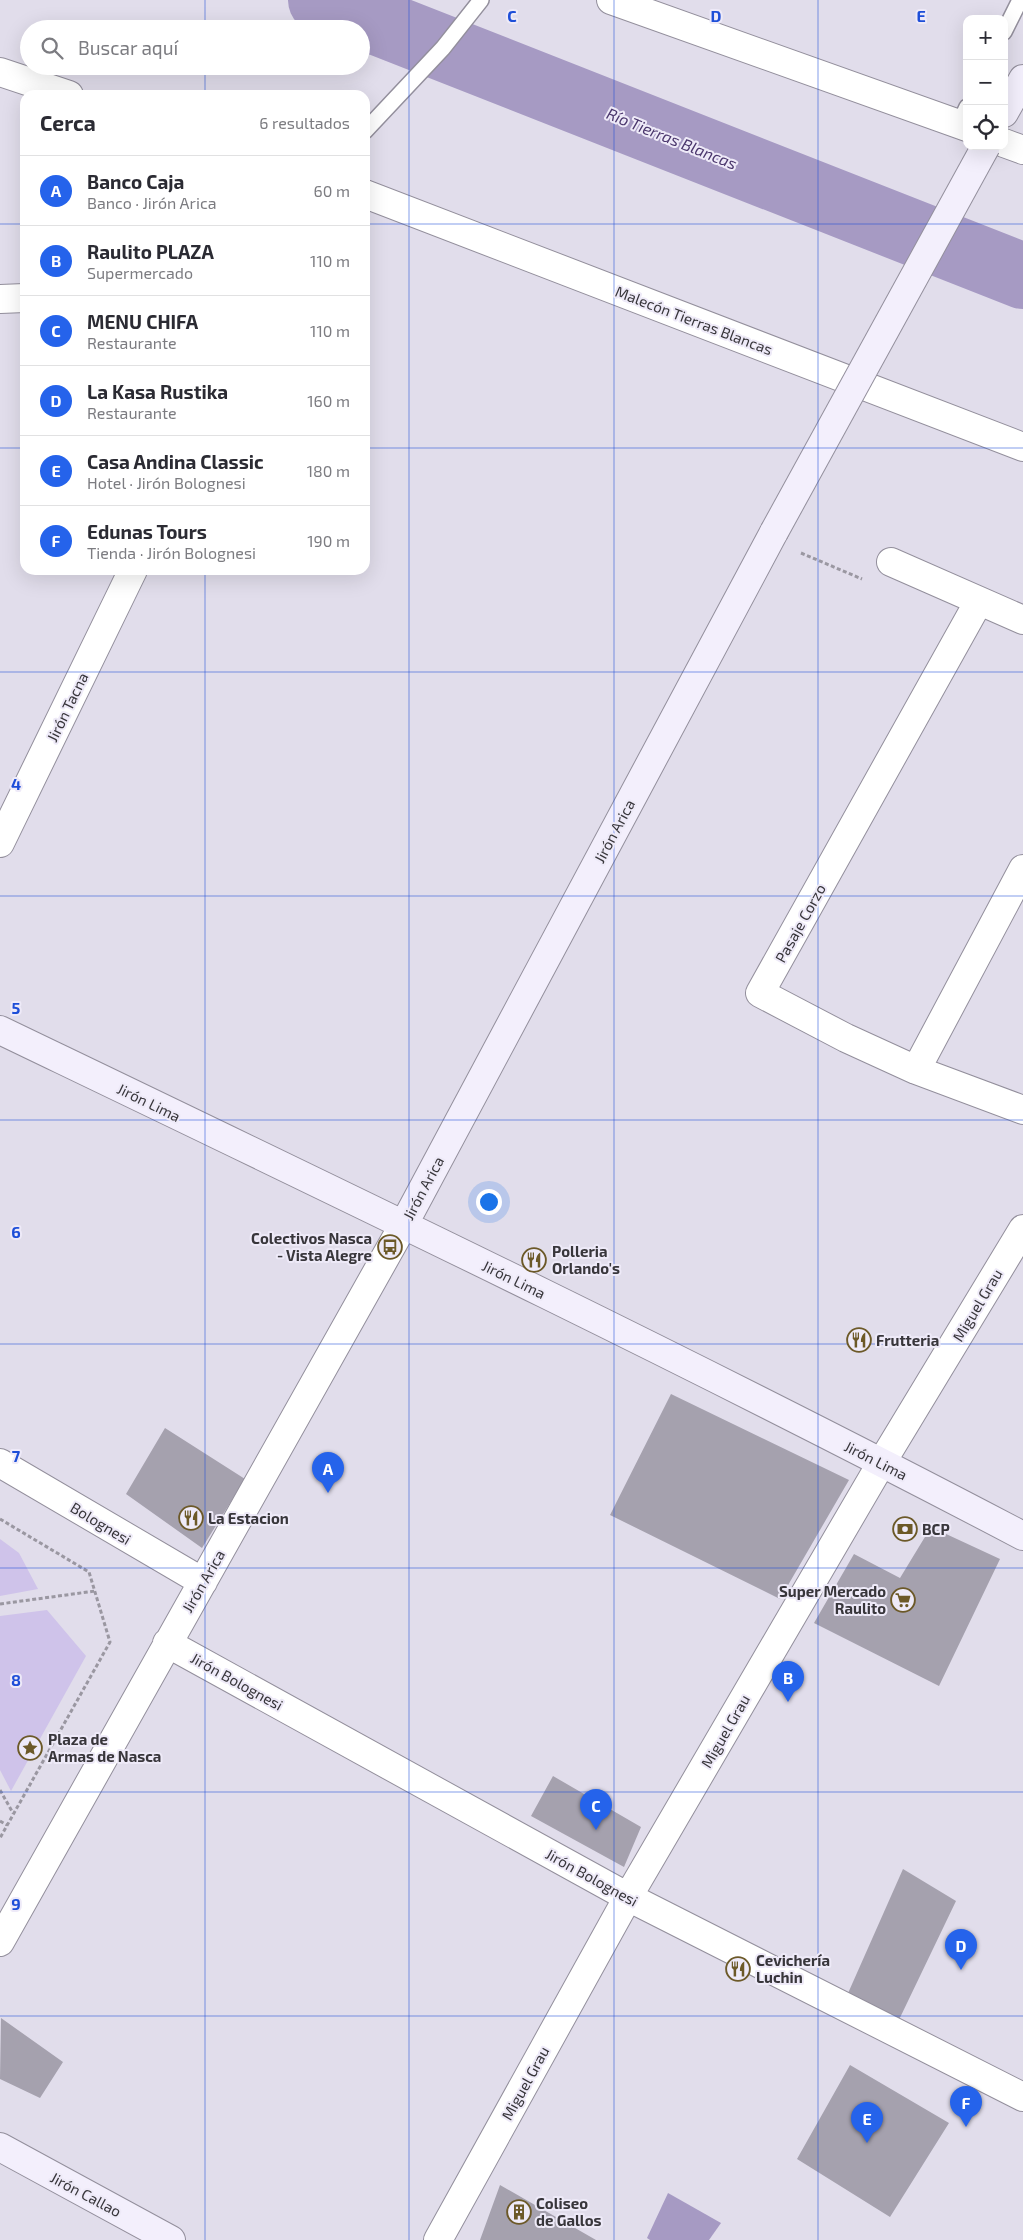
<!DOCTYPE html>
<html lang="es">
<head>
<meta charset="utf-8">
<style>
  body { margin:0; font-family:"Exo 2",sans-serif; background:#f7f7f7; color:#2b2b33 }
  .controls { position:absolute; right:15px; top:15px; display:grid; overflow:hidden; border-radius:10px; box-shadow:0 5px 20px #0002 }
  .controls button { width:45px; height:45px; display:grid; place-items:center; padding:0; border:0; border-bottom:1px solid #e1e1e2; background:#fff; color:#2b2b33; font:25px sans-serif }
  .you { position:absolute; left:488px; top:1201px; width:18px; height:18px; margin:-12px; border:4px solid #fff; border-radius:50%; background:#1a73e8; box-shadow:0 0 0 8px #1a73e833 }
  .badge { display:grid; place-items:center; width:32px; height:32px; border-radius:50%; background:#2563eb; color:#fff; font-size:16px; font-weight:700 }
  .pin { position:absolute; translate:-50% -41px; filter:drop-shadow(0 1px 2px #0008) }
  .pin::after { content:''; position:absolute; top:26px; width:18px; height:15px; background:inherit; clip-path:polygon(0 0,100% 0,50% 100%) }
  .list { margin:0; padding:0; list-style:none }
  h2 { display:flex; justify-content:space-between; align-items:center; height:65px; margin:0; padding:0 20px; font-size:21px }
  h2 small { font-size:16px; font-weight:400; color:#7c7c81 }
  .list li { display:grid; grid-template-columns:32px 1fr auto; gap:15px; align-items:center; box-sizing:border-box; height:70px; padding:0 20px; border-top:1px solid #e1e1e2 }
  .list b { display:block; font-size:19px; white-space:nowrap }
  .list p { margin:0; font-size:16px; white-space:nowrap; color:#7c7c81 }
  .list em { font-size:16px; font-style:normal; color:#7c7c81 }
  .icon { flex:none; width:28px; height:28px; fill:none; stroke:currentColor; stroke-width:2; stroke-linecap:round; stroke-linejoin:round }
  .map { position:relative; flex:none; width:1023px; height:2240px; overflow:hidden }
  .search { position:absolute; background:#fff; box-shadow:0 5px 20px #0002; left:20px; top:20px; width:350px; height:55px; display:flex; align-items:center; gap:12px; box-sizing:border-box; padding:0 18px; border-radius:28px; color:#7c7c81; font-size:19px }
  .panel { position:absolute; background:#fff; box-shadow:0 5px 20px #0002; left:20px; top:90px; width:350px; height:485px; border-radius:15px }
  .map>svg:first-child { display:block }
  .green { fill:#cfc3ea }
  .water { fill:#a69ac3 }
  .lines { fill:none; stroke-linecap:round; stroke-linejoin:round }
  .river { stroke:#a69ac3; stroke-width:66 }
  .building { fill:#a5a1ae }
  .lane-casing { stroke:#938f9c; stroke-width:18 }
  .street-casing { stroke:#938f9c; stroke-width:30 }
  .secondary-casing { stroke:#938f9c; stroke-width:30 }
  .path { stroke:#9a97a1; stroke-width:3; stroke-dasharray:4 2.5; stroke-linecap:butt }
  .lane { stroke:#fff; stroke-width:15 }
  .street { stroke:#fff; stroke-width:28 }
  .secondary { stroke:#f3effc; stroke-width:28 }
  .secondary-bridge-casing { stroke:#938f9c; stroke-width:30; stroke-linecap:butt }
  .secondary-bridge { stroke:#f3effc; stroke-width:28 }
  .grid { fill:none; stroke:#1d4ed8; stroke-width:1; stroke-opacity:0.55 }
  .labels { text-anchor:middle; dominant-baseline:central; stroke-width:4; stroke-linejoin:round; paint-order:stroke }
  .street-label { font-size:15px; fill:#38363b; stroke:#eeeaf8 }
  .poi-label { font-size:15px; font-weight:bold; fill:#38363b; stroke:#eeeaf8; text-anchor:start }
  .water-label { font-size:16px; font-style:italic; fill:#4b376d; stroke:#eeeaf8 }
  .grid-label { font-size:16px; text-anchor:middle; font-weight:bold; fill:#1d4ed8; stroke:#eeeaf8; stroke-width:4; stroke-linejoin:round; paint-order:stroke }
</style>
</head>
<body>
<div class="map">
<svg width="1023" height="2240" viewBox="0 0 1023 2240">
  <rect width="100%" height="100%" fill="#e1ddeb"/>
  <path class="green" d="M0 1539 19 1553 38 1589 0 1596Z
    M47 1610 86 1656 11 1791 0 1770V1616Z"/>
  <path class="water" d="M668 2193 721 2223 709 2240H650L647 2238Z"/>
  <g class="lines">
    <path class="river" d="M321 0 1023 276"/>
  </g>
  <path class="building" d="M671 1394 849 1480 780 1599 610 1515Z
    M165 1428 245 1479 202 1548 126 1494Z
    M931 1527 1000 1559 939 1686 814 1623 854 1554 900 1578Z
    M553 1776 641 1827 624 1867 531 1816Z
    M903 1869 956 1901 896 2026 845 2000Z
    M1 2018 63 2062 40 2098 0 2079Z
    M850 2065 949 2123 890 2217 797 2159Z
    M500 2185 596 2240H480Z"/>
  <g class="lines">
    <g class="lane-casing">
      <path id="lane" d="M1004 32 1020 0
        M959 124 967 107
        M365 131 443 48 481 0"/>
    </g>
    <g class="street-casing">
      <path id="street" d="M611 0 967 127
        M0 72 69 95
        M1004 143 1023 150
        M365 194 1023 447
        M0 299 25 298
        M891 562 1023 620
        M979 601 760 993 846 1038 916 1070 1023 1110
        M0 843 133 570
        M916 1070 1023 869
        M0 1463 203 1582
        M167 1643 628 1897 1023 2097
        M0 1942 404 1224
        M438 2240 628 1897 882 1462 1023 1229"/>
    </g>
    <g class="secondary-casing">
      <path id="secondary" d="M1004 113 1023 79
        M0 1030C343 1195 686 1359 1023 1536
        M404 1224 774 532
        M0 2147 171 2240"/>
    </g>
    <path class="path" d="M801 553 862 579
      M0 1519 89 1572 110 1642 0 1838
      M0 1604 95 1591
      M0 1790 13 1813
      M0 1821 7 1825"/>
    <use href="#lane" class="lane"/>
    <use href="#street" class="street"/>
    <use href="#secondary" class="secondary"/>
    <g class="secondary-bridge-casing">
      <path id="secondary-bridge" d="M774 532 986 146"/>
    </g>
    <use href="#secondary-bridge" class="secondary-bridge"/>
  </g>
  <path class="grid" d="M205 0V29M409 0V2240M614 0V2240M818 0V2240M205 66V95M0 224H25M365 224H1023M0 448H25M365 448H1023M205 570V2240M0 672H1023M0 896H1023M0 1120H1023M0 1344H1023M0 1568H1023M0 1792H1023M0 2016H1023"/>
  <defs>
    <g id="bus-ring" transform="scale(1.25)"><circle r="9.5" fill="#eeeaf8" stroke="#6c5928" stroke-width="1.5"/><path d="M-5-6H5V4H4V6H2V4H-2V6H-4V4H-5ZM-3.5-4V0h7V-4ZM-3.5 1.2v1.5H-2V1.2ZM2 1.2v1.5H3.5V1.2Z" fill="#6c5928"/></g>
    <g id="restaurant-ring" transform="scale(1.25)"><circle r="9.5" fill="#eeeaf8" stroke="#6c5928" stroke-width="1.5"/><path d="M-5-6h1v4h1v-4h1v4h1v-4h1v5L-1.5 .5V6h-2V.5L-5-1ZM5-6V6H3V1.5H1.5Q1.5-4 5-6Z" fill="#6c5928"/></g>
    <g id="bank-ring" transform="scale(1.25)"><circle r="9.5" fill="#eeeaf8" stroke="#6c5928" stroke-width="1.5"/><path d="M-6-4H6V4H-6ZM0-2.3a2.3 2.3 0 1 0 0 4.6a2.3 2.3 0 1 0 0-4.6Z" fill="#6c5928"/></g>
    <g id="supermarket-ring" transform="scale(1.25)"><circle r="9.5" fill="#eeeaf8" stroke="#6c5928" stroke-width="1.5"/><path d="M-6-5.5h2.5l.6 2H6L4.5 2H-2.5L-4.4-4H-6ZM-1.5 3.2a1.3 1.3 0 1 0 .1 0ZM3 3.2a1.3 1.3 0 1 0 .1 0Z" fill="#6c5928"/></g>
    <g id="sight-ring" transform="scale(1.25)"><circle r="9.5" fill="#eeeaf8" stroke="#6c5928" stroke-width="1.5"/><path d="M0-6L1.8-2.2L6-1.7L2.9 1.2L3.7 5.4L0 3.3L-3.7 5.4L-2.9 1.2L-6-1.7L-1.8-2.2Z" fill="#6c5928"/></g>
    <g id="building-ring" transform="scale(1.25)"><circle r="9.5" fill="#eeeaf8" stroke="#6c5928" stroke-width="1.5"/><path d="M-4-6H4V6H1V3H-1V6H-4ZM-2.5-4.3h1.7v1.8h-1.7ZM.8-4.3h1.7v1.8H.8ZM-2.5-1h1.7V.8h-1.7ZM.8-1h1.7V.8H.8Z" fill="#6c5928"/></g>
  </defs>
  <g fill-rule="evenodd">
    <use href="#bus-ring" x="390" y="1247"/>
    <use href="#restaurant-ring" x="534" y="1260"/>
    <use href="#restaurant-ring" x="859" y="1340"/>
    <use href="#restaurant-ring" x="191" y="1518"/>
    <use href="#bank-ring" x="905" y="1529"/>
    <use href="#supermarket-ring" x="903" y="1600"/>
    <use href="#sight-ring" x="30" y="1748"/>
    <use href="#restaurant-ring" x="738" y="1969"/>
    <use href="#building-ring" x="519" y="2212"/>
  </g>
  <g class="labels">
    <g class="street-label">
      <text transform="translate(694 320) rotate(21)">Malecón Tierras Blancas</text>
      <text transform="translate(67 707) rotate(-64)">Jirón Tacna</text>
      <text transform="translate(614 831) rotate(-62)">Jirón Arica</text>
      <text transform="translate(800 923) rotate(-61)">Pasaje Corzo</text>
      <text transform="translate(149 1102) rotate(26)">Jirón Lima</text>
      <text transform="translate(423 1188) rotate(-62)">Jirón Arica</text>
      <text transform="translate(514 1279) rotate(26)">Jirón Lima</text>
      <text transform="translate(977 1305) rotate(-59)">Miguel Grau</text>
      <text transform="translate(876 1460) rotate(27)">Jirón Lima</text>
      <text transform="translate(101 1523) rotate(31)">Bolognesi</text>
      <text transform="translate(203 1581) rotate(-60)">Jirón Arica</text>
      <text transform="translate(237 1681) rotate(29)">Jirón Bolognesi</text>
      <text transform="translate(725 1731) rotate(-60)">Miguel Grau</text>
      <text transform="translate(592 1877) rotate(29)">Jirón Bolognesi</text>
      <text transform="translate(525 2083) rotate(-61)">Miguel Grau</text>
      <text transform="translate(86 2194) rotate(28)">Jirón Callao</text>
    </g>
    <g class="poi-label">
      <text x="372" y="1238" text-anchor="end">Colectivos Nasca<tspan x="372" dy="17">- Vista Alegre</tspan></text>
      <text x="552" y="1251">Polleria<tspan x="552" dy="17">Orlando's</tspan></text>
      <text x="876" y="1340">Frutteria</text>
      <text x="208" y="1518">La Estacion</text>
      <text x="922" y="1529">BCP</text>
      <text x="886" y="1591" text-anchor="end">Super Mercado<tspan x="886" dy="17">Raulito</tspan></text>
      <text x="48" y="1739">Plaza de<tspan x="48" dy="17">Armas de Nasca</tspan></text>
      <text x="756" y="1960">Cevichería<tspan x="756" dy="17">Luchin</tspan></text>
      <text x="536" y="2203">Coliseo<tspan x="536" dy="17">de Gallos</tspan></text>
    </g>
    <g class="water-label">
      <text transform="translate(672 138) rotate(22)">Río Tierras Blancas</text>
    </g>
  </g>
  <g class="grid-label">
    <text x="512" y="22">C</text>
    <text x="716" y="22">D</text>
    <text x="921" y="22">E</text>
    <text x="16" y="790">4</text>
    <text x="16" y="1014">5</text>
    <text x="16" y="1238">6</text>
    <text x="16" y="1462">7</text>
    <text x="16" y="1686">8</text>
    <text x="16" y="1910">9</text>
  </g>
</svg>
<div class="controls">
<button>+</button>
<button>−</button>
<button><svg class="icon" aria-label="locate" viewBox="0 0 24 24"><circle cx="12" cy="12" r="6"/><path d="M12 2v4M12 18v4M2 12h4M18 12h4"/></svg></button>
</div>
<div class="you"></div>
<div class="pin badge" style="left:328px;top:1493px">A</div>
<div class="pin badge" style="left:788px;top:1702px">B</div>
<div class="pin badge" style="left:596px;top:1830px">C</div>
<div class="pin badge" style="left:961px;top:1970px">D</div>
<div class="pin badge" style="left:867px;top:2143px">E</div>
<div class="pin badge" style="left:966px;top:2127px">F</div>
<div class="search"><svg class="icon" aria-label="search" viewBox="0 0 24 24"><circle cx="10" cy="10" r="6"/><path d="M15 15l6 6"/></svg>Buscar aquí</div>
<section class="panel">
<h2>Cerca<small>6 resultados</small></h2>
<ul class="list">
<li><span class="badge">A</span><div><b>Banco Caja</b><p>Banco · Jirón Arica</p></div><em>60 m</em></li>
<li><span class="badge">B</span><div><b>Raulito PLAZA</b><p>Supermercado</p></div><em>110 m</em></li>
<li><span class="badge">C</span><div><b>MENU CHIFA</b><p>Restaurante</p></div><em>110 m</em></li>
<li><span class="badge">D</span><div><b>La Kasa Rustika</b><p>Restaurante</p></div><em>160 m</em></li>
<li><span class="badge">E</span><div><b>Casa Andina Classic</b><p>Hotel · Jirón Bolognesi</p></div><em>180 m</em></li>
<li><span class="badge">F</span><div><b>Edunas Tours</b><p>Tienda · Jirón Bolognesi</p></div><em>190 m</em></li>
</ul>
</section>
</div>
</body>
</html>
